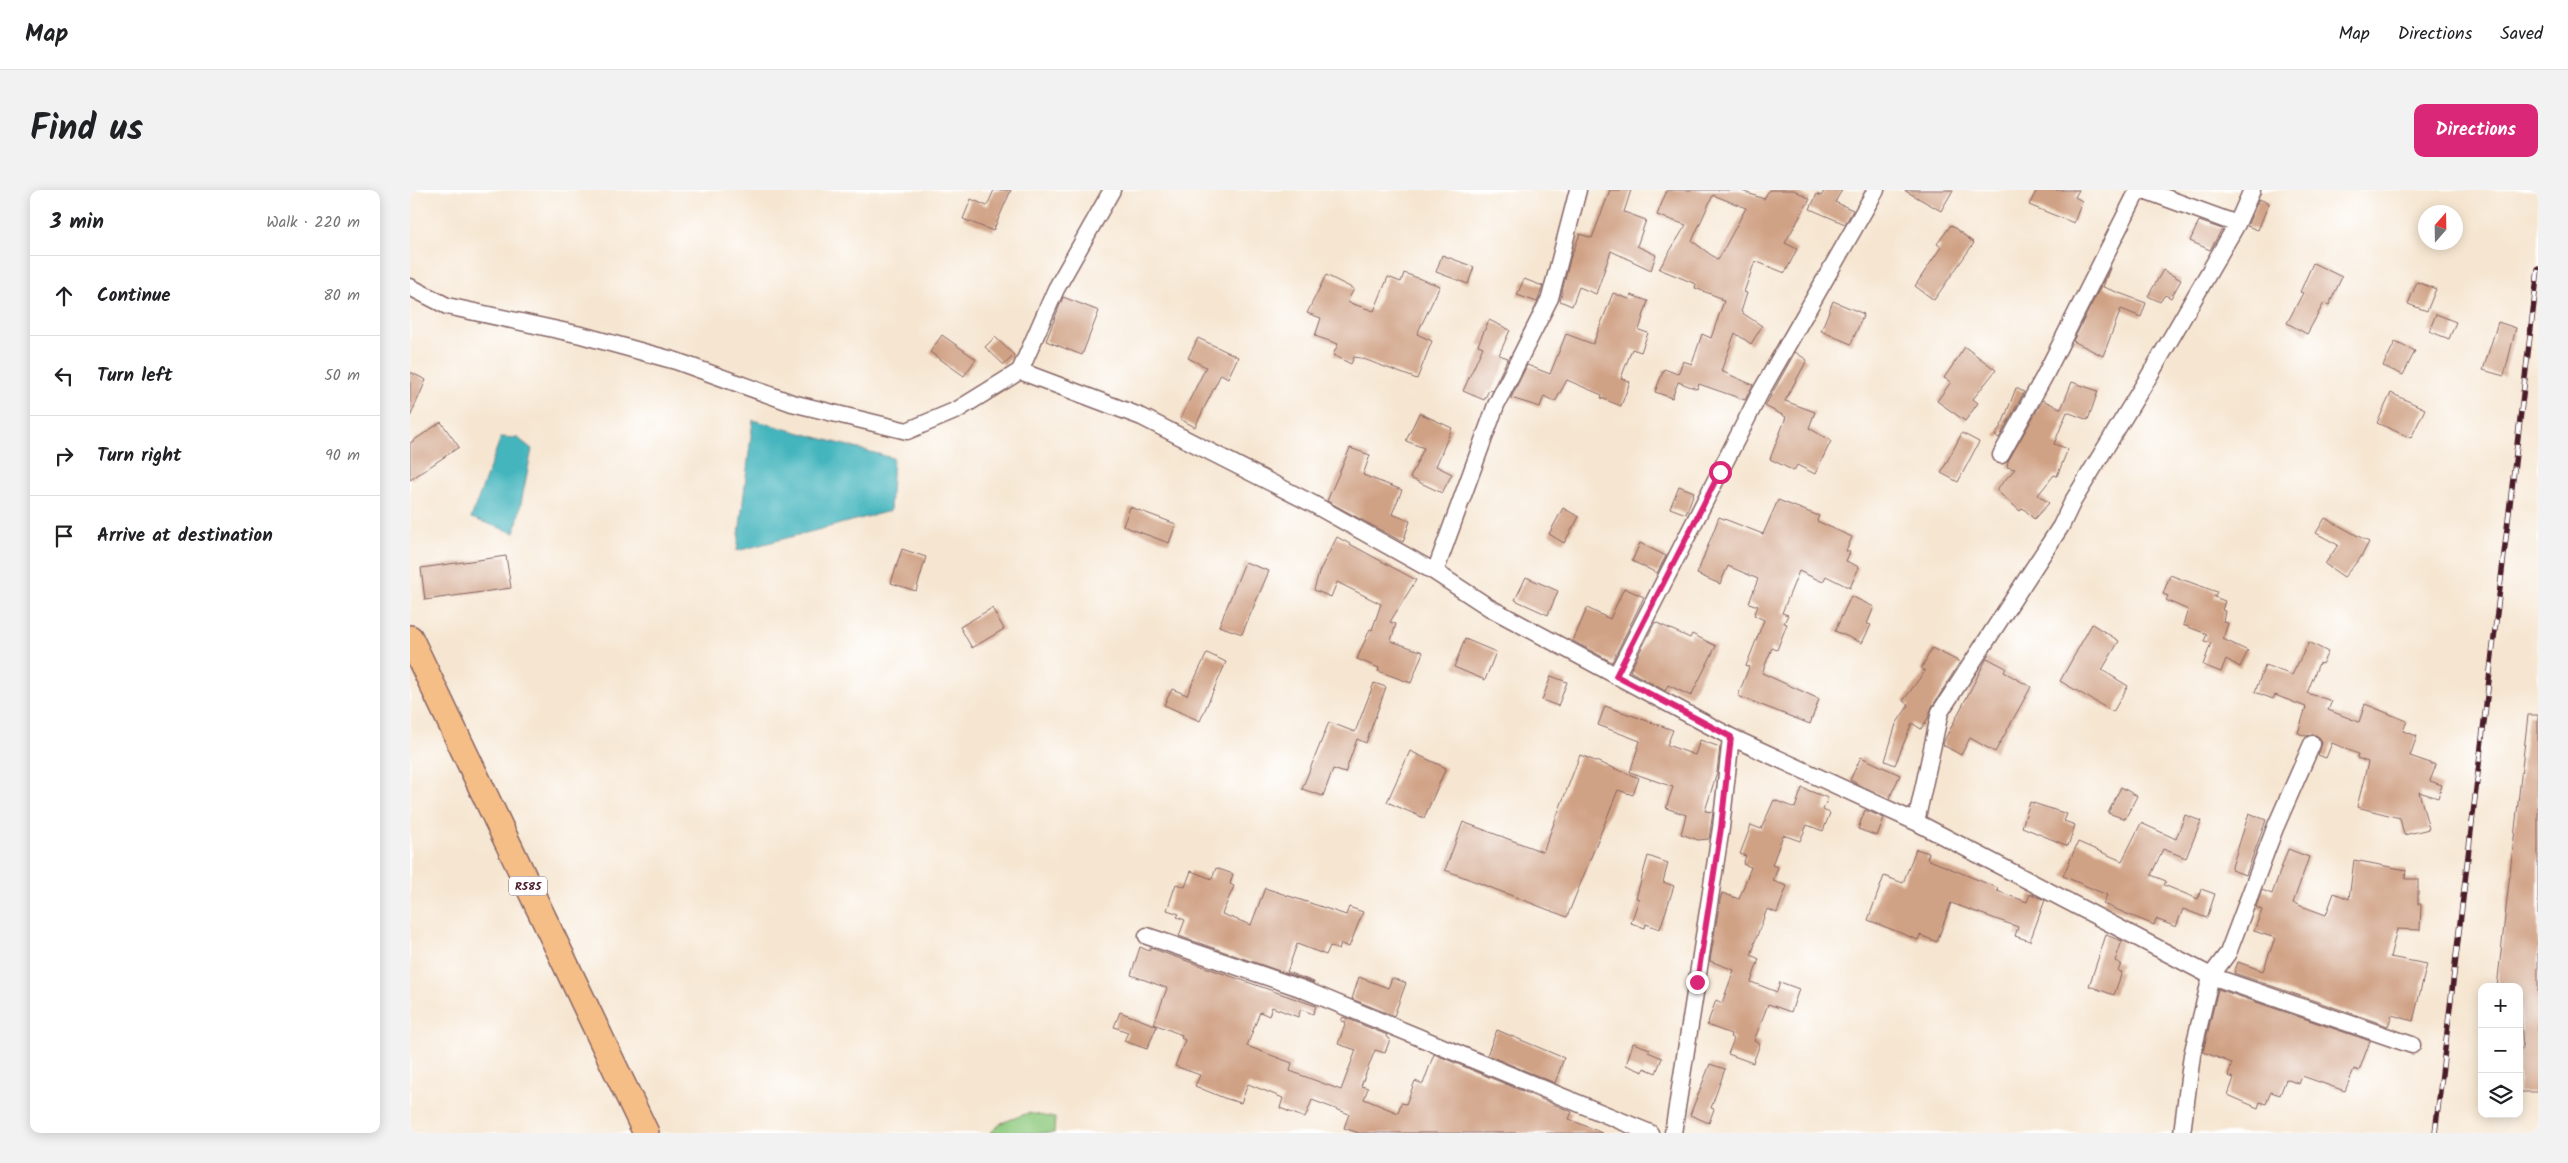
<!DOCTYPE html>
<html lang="en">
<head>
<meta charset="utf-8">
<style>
  body { margin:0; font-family:Kalam,sans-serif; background:#f2f2f2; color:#202124 }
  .controls { position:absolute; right:15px; bottom:15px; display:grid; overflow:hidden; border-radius:10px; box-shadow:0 2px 12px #0003 }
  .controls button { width:45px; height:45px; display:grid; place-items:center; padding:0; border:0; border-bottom:1px solid #e0e0e0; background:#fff; color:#202124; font:25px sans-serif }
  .compass { position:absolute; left:2008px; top:15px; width:45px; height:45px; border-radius:50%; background:#fff; box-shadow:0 2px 12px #0003; rotate:20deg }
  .stop { position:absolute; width:15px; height:15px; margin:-11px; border:4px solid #db2777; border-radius:50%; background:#fff }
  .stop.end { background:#db2777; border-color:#fff; box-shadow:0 1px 5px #0008 }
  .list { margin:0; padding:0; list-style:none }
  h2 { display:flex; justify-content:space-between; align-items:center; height:65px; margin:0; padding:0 20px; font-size:21px }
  h2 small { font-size:16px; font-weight:400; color:#757577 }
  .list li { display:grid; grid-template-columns:32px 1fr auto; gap:15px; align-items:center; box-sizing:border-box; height:80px; padding:0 20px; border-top:1px solid #e0e0e0 }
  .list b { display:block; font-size:19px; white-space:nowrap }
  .list em { font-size:16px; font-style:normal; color:#757577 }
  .icon { flex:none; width:28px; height:28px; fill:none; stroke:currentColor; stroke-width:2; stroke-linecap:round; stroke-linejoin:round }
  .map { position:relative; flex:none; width:2128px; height:943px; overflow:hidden; border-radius:10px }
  header { display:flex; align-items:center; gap:30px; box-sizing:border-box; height:70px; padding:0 25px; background:#fff; border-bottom:1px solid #e0e0e0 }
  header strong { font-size:24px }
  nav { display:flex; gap:28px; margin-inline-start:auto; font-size:18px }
  .intro { display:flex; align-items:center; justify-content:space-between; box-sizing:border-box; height:120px; padding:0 30px }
  h1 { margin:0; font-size:35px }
  .button { padding:12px 22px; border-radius:10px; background:#db2777; color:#fff; font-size:18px; font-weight:700 }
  main { display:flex; gap:30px; padding:0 30px }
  aside { flex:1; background:#fff; border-radius:10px; box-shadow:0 2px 12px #0003 }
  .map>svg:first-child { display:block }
  .green { fill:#8fca7f; stroke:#6c7455 }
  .water { fill:#45b5bd; stroke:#486a74 }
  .building { fill:#d0a285; fill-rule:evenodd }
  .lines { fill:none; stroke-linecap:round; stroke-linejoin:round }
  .minor-casing { stroke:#866565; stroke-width:19 }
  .primary-casing { stroke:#866565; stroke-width:28 }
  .minor { stroke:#fff; stroke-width:16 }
  .primary { stroke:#f6be87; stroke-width:25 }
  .rail-casing { stroke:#4a1f2b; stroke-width:5.5 }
  .rail { stroke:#fff; stroke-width:4; stroke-dasharray:11; stroke-linecap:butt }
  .route { stroke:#db2777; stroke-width:6 }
  .labels { text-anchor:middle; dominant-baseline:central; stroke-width:5; stroke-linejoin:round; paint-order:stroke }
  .shield { fill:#fff; stroke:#80626b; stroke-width:1 }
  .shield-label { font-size:12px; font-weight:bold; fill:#4a1f2b }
</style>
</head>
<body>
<header>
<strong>Map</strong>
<nav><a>Map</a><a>Directions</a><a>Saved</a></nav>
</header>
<div class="intro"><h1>Find us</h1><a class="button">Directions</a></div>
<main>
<aside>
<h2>3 min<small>Walk · 220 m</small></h2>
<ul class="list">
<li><svg class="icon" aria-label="ahead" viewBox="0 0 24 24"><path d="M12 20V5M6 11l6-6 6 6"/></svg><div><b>Continue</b></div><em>80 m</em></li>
<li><svg class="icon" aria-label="left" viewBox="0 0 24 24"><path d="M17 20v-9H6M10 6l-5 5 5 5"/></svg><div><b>Turn left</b></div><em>50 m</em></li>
<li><svg class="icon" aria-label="right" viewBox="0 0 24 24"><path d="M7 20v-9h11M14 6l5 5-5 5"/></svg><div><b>Turn right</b></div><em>90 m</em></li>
<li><svg class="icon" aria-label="arrive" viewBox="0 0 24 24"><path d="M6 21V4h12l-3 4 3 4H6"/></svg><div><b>Arrive at destination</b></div></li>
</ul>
</aside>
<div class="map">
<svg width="2128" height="943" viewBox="0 0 2128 943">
  <rect width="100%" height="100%" fill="#fff"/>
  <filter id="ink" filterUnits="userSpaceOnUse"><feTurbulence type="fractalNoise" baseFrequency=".02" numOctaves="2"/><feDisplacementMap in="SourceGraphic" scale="10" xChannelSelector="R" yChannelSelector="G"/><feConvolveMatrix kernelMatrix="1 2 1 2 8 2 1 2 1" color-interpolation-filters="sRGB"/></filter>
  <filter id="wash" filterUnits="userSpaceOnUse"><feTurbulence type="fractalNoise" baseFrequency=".0096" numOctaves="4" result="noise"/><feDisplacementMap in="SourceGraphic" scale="20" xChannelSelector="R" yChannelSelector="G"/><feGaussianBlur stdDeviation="1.12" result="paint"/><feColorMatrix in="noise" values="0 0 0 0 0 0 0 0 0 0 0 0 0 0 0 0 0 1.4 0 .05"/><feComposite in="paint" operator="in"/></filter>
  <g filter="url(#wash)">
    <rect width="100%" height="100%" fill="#f6e6d1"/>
    <path class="green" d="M618 923 645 928 644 943H580L591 933Z"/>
    <path class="water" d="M343 230 483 268 480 321 327 361Z
      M91 247 108 248 122 259 105 343 61 328Z"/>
    <g id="blocks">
      <path class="building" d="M584 0H601L583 41 553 29 561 9 577 16Z
        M1200 0H1221L1214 22 1236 30 1227 56 1246 65 1241 80 1201 61 1186 104 1169 97 1162 116 1150 111 1160 69 1170 44 1182 48Z
        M1257 0H1329L1354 9 1359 0H1384L1400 9 1375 53 1387 59 1375 83 1345 71 1334 102 1337 103 1331 122 1352 136 1341 154 1325 143 1311 181 1343 195 1335 210 1289 194 1287 199 1268 192 1262 208 1245 202 1254 179 1268 184 1273 171 1282 174 1292 144 1301 148 1314 111 1310 110 1311 108 1285 98 1286 94 1249 79 1276 35 1247 25ZM1303 5 1336 18 1308 70 1282 51Z
        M1415 0H1432L1425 12 1443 20 1435 34 1400 19 1407 4 1411 6Z
        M1494 0H1543L1531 21Z
        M1627 0H1669L1665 7 1672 11 1664 33 1619 15Z
        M1849 9 1859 13 1848 40 1837 36Z
        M1789 31 1812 39 1800 60 1780 51Z
        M1541 35 1564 53 1524 110 1505 96 1531 57 1527 54Z
        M1032 65 1064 77 1058 94 1026 82Z
        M1903 73 1932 87 1919 115 1914 113 1897 144 1877 133 1893 103 1890 102Z
        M1700 78 1693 97 1736 113 1731 127 1711 119 1693 166 1663 151Z
        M1753 80 1771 90 1761 108 1755 105 1750 112 1738 106Z
        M994 83 1030 96 1007 144 1022 151 1007 189 951 168 944 167 941 174 923 165 928 154 905 146 911 128 897 123 916 85 944 99 937 112 964 121 978 87 991 92Z
        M1114 89 1133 96 1127 112 1107 105Z
        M2007 92 2026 99 2017 121 1998 114Z
        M1203 103 1219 109 1221 105 1238 111 1229 140 1238 143 1231 162 1222 159 1211 188 1220 192 1211 216 1191 208 1192 205 1157 190 1145 212 1134 206 1130 217 1101 208 1117 175 1140 184 1156 144 1183 154Z
        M653 107 689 121 672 165 636 151Z
        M1423 111 1454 124 1441 154 1411 141Z
        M2026 124 2046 132 2039 149 2019 141Z
        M1079 130 1100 140 1089 165 1098 168 1082 201 1079 200 1074 210 1053 201 1073 157 1068 155Z
        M2088 132 2106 138 2094 186 2073 180Z
        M532 145 566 169 554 186 520 162Z
        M585 147 604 165 594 175 575 157Z
        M788 148 828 167 818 188 811 184 785 237 770 229 796 177 778 168Z
        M1985 152 2005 161 1993 185 1973 176Z
        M1555 157 1586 180 1563 209 1568 213 1555 231 1527 211 1541 192 1534 188Z
        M1385 162 1397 170 1375 211 1405 222 1399 238 1421 251 1405 284 1387 275 1384 281 1360 269 1376 227 1355 216Z
        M0 182 16 190 0 227Z
        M1662 192 1688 201 1678 230 1657 222 1644 254 1658 259 1647 286 1644 285 1628 305 1639 313 1624 329 1613 318 1610 321 1586 300 1605 279 1597 277 1598 271 1633 210 1651 219Z
        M1606 198 1614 202 1589 248 1585 246 1593 232Z
        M1981 203 2015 219 2001 248 1967 233Z
        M1009 223 1042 238 1026 276 1042 284 1032 303 1000 288 1014 258 996 251Z
        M31 232 49 257 0 290V253Z
        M1552 243 1569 252 1548 292 1531 283Z
        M940 258 960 265 953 285 992 300 982 324 1000 331 993 352 917 311Z
        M1269 296 1284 302 1276 324 1260 318Z
        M1368 310 1409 326 1407 331 1442 347 1436 361 1440 362 1436 371 1449 377 1440 398 1416 386 1413 392 1389 381 1372 423 1378 425 1374 433 1377 434 1367 460 1362 458 1352 483 1409 509 1400 534 1328 506 1339 477 1336 476 1354 430 1344 425 1348 416 1339 413 1348 389 1318 376 1310 394 1287 384 1309 327 1353 344Z
        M720 317 766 334 759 353 713 336Z
        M1153 318 1169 327 1154 353 1139 344Z
        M1915 328 1959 352 1951 367 1934 387 1915 374 1928 355 1906 343Z
        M927 347 1006 390 980 432 986 434 981 451 1013 462 1001 493 968 481 969 478 947 469 960 439 962 440 971 414 927 392 921 407 904 400 909 382Z
        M1230 353 1256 366 1247 383 1222 371Z
        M492 359 516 367 506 401 481 393Z
        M96 366 101 398 15 410 11 378Z
        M835 372 859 381 832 444 809 436Z
        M1760 385 1807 402 1804 407 1815 411 1812 420 1815 421 1813 432 1818 433 1813 449 1838 461 1830 477 1816 469 1811 482 1793 475 1801 453 1794 451 1797 444 1773 435 1778 420 1756 410 1758 406 1753 404Z
        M1116 387 1148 401 1138 425 1105 410Z
        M1214 398 1234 407 1202 472 1163 451 1177 418 1200 429Z
        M1441 406 1464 417 1457 434 1461 435 1452 453 1425 441Z
        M582 418 594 439 562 458 550 437Z
        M1245 432 1280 448 1282 444 1306 456 1281 506 1258 495 1255 501 1220 481Z
        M1682 434 1709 451 1692 480 1718 496 1703 522 1650 491Z
        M1055 449 1086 462 1075 490 1044 477Z
        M1899 452 1918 462 1912 474 1909 473 1897 503 1922 511 1918 520 1949 532 1955 514 1997 531 1993 541 2007 546 2000 566 2026 575 2020 591 2032 595 2028 608 2009 602 2019 639 1994 645 1990 628 1947 617 1958 572 1947 568 1948 564 1922 553 1916 568 1908 565 1912 553 1910 548 1906 545 1896 546 1888 543 1896 517 1865 505 1863 509 1845 502 1855 475 1882 485Z
        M1522 458 1550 472 1522 517 1518 528 1511 539 1502 533 1485 575 1475 571 1486 534 1499 515 1493 511 1515 481 1511 479Z
        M797 463 816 472 790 531 754 515 762 499 777 505Z
        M1577 468 1596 478 1594 482 1621 497 1585 562 1560 548 1551 565 1533 555 1534 551Z
        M1141 486 1157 492 1148 516 1132 510Z
        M964 493 976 497 956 553 947 549 935 583 923 579 913 606 892 599 919 532 945 542Z
        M1195 516 1263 540 1257 555 1285 565 1290 550 1310 557 1307 582 1295 621 1303 622 1299 649 1288 650 1271 644 1276 625 1256 618 1263 597 1220 582 1230 551 1188 535Z
        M2118 525H2128V902H2109V859H2113L2109 797H2087Z
        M1000 561 1036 578 1014 628 977 612Z
        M1170 565 1229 588 1223 605 1208 600 1157 727 1035 680 1053 632 1133 662Z
        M1451 567 1490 585 1479 609 1440 590Z
        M1711 597 1727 606 1715 629 1698 623Z
        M1392 598 1418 608 1413 620 1420 623 1413 641 1397 635 1390 651 1373 645 1362 675 1368 677 1363 691 1377 696 1367 723 1357 719 1344 754H1345L1341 765 1349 769 1341 792 1367 802 1370 792 1389 799 1381 822 1358 814 1344 851 1350 854 1343 873 1318 864 1324 849 1320 847 1321 844 1297 835 1306 810 1312 813 1324 780 1300 771 1310 710 1312 703 1329 709 1341 677 1333 674 1336 666 1330 664 1341 635 1351 639 1364 610 1385 618Z
        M1620 612 1657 624 1654 631 1665 635 1658 656 1612 637Z
        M1455 620 1474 628 1467 646 1448 639Z
        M1839 623 1856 630 1836 685 1821 680Z
        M1775 625 1791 631 1776 668 1753 659 1741 685 1756 691 1754 695 1788 709 1791 699 1805 704 1797 728 1773 719 1766 737 1746 729 1744 735 1693 714 1697 705 1653 686 1668 652 1712 671 1731 633 1766 649Z
        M1506 659 1519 663 1517 669 1588 698 1587 701 1617 712 1620 704 1635 710 1620 751 1605 746 1608 737 1541 713 1527 752 1510 745 1508 750 1458 730 1474 686 1493 693Z
        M1878 659 1899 667 1883 713 1916 725 1924 703 1939 709 1944 670 1996 680 1995 689H2008V714H2011L2010 740 1987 739 1980 767 2017 774 2003 831 1982 825 1978 836 1824 783 1828 772 1853 781 1865 748 1844 741 1852 720 1846 717 1852 700 1862 704Z
        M1238 666 1258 673 1253 692 1264 696 1250 739 1236 734 1235 738 1221 733 1229 709 1226 708Z
        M806 678 823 684 820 694 824 696 812 724 841 735 855 698 936 725 939 717 953 722 939 757 931 754 929 760 920 756 916 765 887 754 877 782 904 792V793L769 746 775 730 767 727 769 724 757 720 766 694 775 697 781 681 802 689Z
        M1696 745 1712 751 1705 771 1711 774 1708 781 1712 782 1704 805 1679 796Z
        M730 757 739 761 740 758 906 816 903 824 891 819 888 827 862 817 859 826 850 822 837 856 882 873 880 881 931 900 946 860 928 854 936 832 931 831 933 827 977 845 976 847 980 849 975 863 965 860 951 896 958 898 954 909 988 923 991 913 996 914 1005 891 1013 894 1024 864 1162 922 1159 929 1192 943H949L934 938 939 924 902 910 895 928 870 918 873 908 838 894 831 913 814 908 785 896 790 885 765 876 775 850 771 848 772 845 744 834 757 798 721 785Z
        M949 787 978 798 982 788 996 793 984 826 942 809Z
        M1808 799 1960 851 1949 881 1944 879 1935 901 1892 886 1889 894 1876 889 1870 905 1861 902 1856 914 1850 912 1848 918 1818 905 1824 888 1818 886 1822 873 1793 862Z
        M710 822 747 836 737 859 714 851 718 842 704 837Z
        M1087 840 1154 868 1145 893 1077 865Z
        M1223 853 1240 859 1238 862 1252 868 1246 883 1234 878 1233 882 1216 875Z
        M1300 874 1315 879 1301 918 1304 919 1299 933 1280 925Z"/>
    </g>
  </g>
  <g filter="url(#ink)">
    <use href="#blocks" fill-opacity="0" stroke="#866565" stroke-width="1"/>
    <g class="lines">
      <g class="minor-casing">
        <path id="minor" d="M1734 0 1827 34 1842 0
          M0 97 37 116 171 145 266 171 382 213 497 241 547 220 610 181 732 227 903 314 1025 382 1080 418 1321 547 1506 632 1801 786 2002 855
          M610 181 646 99 702 0
          M1591 265 1634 187 1728 0
          M1025 382 1086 215 1140 108 1168 0
          M1206 486 1350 203 1466 0
          M1506 632 1530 522 1651 336 1663 311 1738 188 1827 34
          M737 746 890 798 1240 943
          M1263 943 1311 638 1321 547
          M1772 943 1782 865 1801 786 1818 763 1865 638 1902 554"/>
      </g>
      <g class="primary-casing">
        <path id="primary" d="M0 448 236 943"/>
      </g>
      <use href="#minor" class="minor"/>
      <use href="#primary" class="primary"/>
      <g class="rail-casing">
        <path id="rail" d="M2025 943 2128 79"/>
      </g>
      <use href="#rail" class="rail"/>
    </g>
  </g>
  <g class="lines" filter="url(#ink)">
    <path class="route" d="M1287 792 1311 638 1321 547 1206 486 1310 282"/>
  </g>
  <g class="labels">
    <rect class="shield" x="99" y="686.5" width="38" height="19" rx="4"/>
    <g class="shield-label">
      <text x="118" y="696">R585</text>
    </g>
  </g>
</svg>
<div class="controls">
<button>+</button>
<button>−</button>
<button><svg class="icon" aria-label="layers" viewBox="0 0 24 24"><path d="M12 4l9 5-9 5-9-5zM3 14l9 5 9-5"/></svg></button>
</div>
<svg class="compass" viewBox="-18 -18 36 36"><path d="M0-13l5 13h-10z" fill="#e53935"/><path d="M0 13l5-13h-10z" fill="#757577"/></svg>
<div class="stop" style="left:1310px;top:282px"></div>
<div class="stop end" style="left:1287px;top:792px"></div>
</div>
</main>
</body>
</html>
